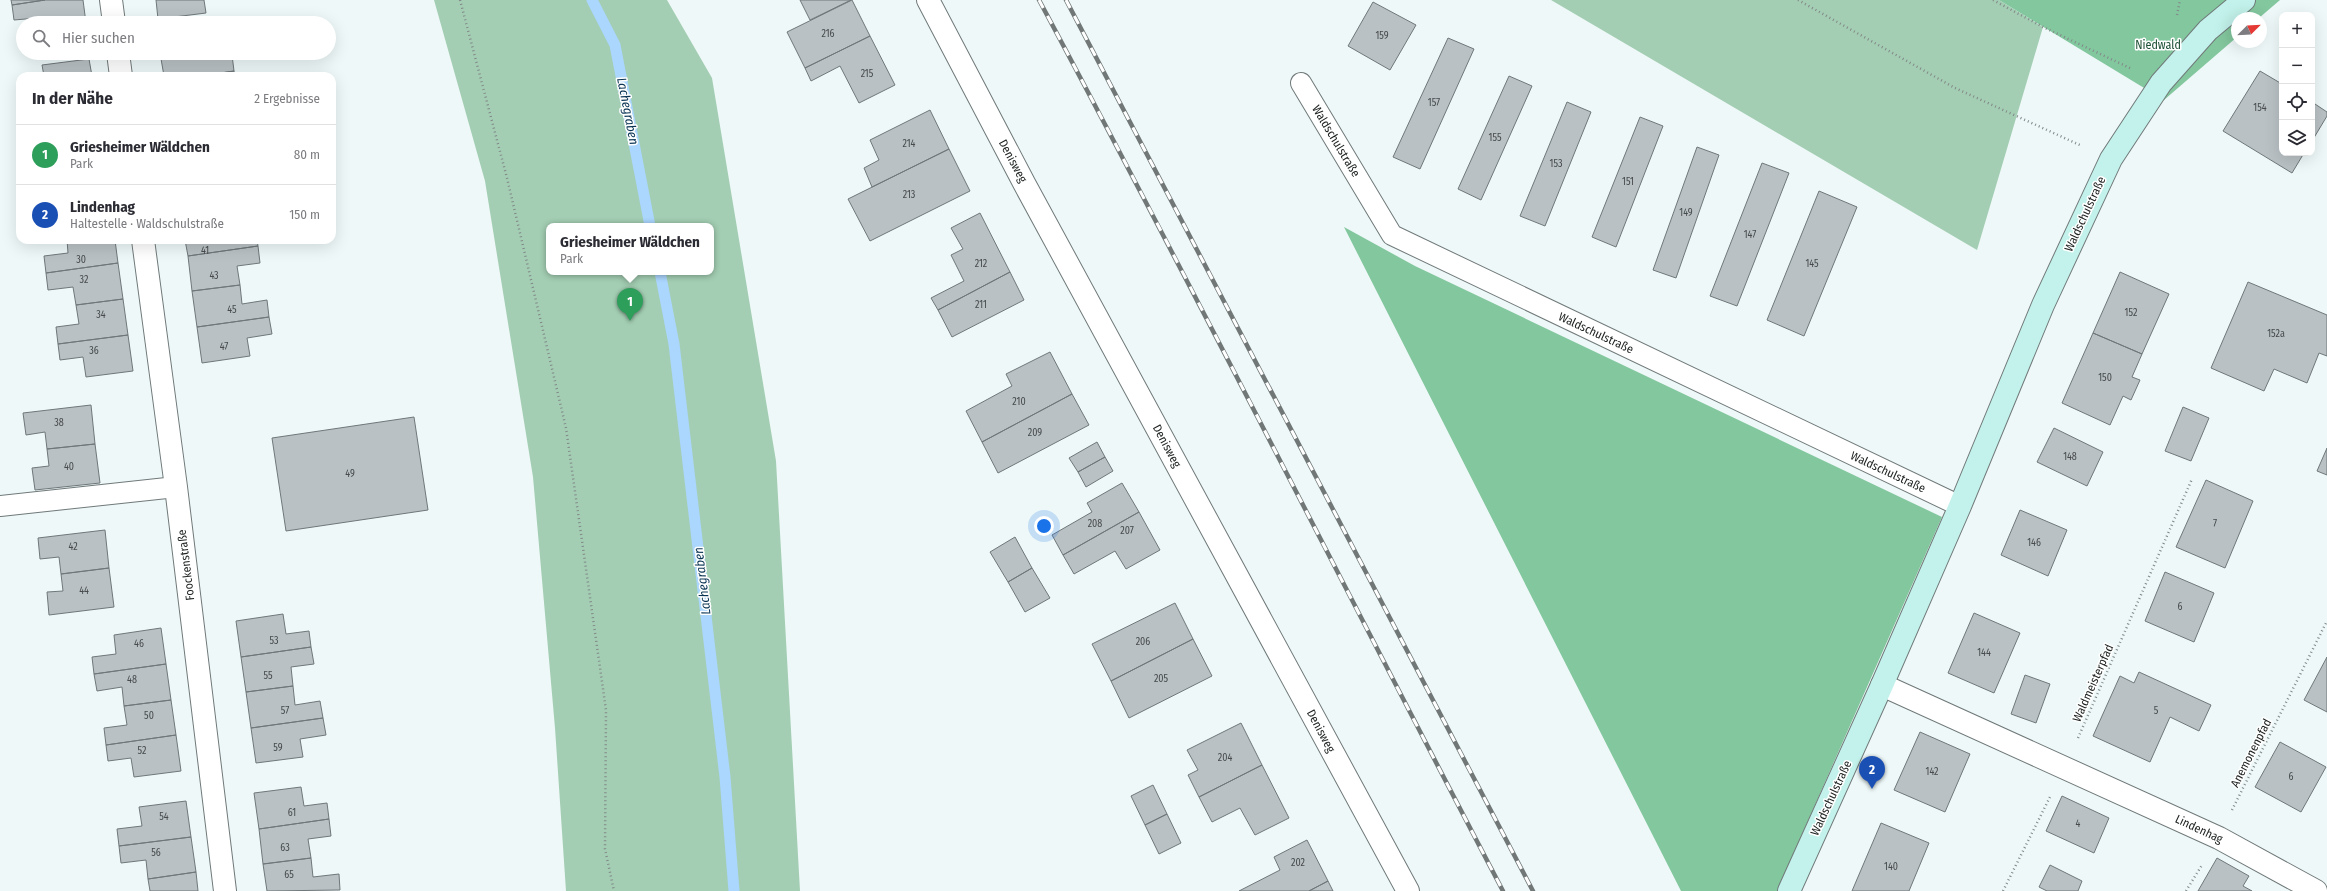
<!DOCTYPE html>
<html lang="de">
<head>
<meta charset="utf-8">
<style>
  body { margin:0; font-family:"Fira Sans Condensed",sans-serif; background:#f2f2f3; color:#2b2b33 }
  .controls { position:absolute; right:12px; top:12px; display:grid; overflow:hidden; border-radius:8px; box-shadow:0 4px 16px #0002 }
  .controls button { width:36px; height:36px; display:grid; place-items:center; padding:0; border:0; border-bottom:1px solid #e1e1e2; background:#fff; color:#2b2b33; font:20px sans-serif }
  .compass { position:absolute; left:2231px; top:12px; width:36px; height:36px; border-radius:50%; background:#fff; box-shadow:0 4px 16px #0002; rotate:66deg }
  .you { position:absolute; left:1044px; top:526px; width:14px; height:14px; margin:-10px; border:3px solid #fff; border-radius:50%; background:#1a73e8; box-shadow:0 0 0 6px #1a73e833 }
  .badge { display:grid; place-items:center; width:26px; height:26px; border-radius:50%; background:#7d30a1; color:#fff; font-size:13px; font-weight:700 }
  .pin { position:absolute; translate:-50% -33px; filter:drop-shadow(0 1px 2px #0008) }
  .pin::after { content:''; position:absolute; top:21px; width:14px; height:12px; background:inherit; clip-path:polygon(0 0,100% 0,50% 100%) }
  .popup { position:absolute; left:546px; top:223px; width:168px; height:52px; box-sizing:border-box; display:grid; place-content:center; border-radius:8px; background:#fff; filter:drop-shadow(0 1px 3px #0005); font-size:13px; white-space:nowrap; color:#7c7c81 }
  .popup b { font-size:15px; color:#2b2b33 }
  .popup::after { content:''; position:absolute; left:50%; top:100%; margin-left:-8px; border:8px solid transparent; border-top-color:#fff }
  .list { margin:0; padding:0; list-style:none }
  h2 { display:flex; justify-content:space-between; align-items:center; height:52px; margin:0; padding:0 16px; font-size:17px }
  h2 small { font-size:13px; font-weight:400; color:#7c7c81 }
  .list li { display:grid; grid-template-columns:26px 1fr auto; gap:12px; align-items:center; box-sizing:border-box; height:60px; padding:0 16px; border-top:1px solid #e1e1e2 }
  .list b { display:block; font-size:15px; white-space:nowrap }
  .list p { margin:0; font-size:13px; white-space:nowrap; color:#7c7c81 }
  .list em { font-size:13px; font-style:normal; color:#7c7c81 }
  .icon { flex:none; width:22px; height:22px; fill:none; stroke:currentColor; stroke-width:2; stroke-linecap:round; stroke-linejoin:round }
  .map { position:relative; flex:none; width:2327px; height:891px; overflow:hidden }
  .search { position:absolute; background:#fff; box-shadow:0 4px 16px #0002; left:16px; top:16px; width:320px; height:44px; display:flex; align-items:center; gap:10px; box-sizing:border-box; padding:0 14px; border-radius:22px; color:#7c7c81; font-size:15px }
  .panel { position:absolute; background:#fff; box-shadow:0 4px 16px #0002; left:16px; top:72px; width:320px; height:172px; border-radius:12px }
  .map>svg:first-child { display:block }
  .green { fill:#a3ceb3; fill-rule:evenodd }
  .forest { fill:#83c79e }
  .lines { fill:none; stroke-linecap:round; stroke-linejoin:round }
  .stream { stroke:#abd6fe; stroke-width:11 }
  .building { fill:#b9c1c4; stroke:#6f777a }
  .lane-casing { stroke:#707979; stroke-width:22 }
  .street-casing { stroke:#707979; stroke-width:24 }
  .secondary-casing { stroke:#707979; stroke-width:24 }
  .path { stroke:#828989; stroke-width:2.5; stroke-dasharray:1 3; stroke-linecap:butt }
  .lane { stroke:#fff; stroke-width:20 }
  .street { stroke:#fff; stroke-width:22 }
  .secondary { stroke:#c2f2eb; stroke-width:22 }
  .rail-casing { stroke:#717777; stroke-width:4.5 }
  .rail { stroke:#fff; stroke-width:3; stroke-dasharray:9; stroke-linecap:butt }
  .labels { text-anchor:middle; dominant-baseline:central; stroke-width:3; stroke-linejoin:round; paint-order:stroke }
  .number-label { font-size:10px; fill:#474b4c }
  .park-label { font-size:12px; fill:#1f5237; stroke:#fff }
  .street-label { font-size:12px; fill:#212424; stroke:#fff }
  .water-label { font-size:13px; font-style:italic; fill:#0b3555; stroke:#fff }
</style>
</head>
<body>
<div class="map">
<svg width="2327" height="891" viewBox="0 0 2327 891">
  <rect width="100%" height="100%" fill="#eef8f8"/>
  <path class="green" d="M434 0H667L712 78 776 461 800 891H566L555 728 533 477 485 181ZM549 226H711V272H549Z
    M1551 0H1999L2043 27 1977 250Z"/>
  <path class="forest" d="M1999 0H2280L2259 18H2237V37L2164 100Z
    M1344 227 1415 266 1942 517 1777 891H1681Z"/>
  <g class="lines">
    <path class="stream" d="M592 0 615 45 650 226
      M660 272 674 344 725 777 734 891"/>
  </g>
  <path class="building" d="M11 0H45L12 5Z
    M45 0H83L86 23H38L37 18 14 20 12 5Z
    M156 0H204L206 13 158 19Z
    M800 0H851L810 20Z
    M852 0 870 36 805 68 787 32Z
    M1373 2 1416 25 1390 70 1348 46Z
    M870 36 895 85 859 103 840 66 811 81 805 68Z
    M1448 38 1474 49 1420 169 1393 157Z
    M160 53H208L209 58 232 55 234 71 201 76H164Z
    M89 59 92 76H44L42 65Z
    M234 71 235 76H201Z
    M2260 71 2282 84V153H2304L2292 173 2223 131Z
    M1509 76 1532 86 1481 200 1458 189Z
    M1567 102 1591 112 1545 226 1520 216Z
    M2312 102 2327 112V116L2312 141Z
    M930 110 949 149 872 187 864 168 879 160 870 140Z
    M1640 117 1663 126 1616 247 1592 237Z
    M1697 147 1719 155 1676 278 1653 270Z
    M949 149 970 191 870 241 848 199Z
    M1762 163 1789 173 1737 306 1710 296Z
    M1819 191 1857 207 1804 336 1767 320Z
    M980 213 1010 272 938 310 931 298 964 281 951 255 963 249 951 228Z
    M67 240H115L118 263 46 273 44 256 68 253Z
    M185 240H257L258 246 188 256Z
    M258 246 260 263 237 266 240 285 192 291 188 256Z
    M118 263 123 299 76 305 73 287 48 290 46 273Z
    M1010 272 1024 300 952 337 938 310Z
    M2120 272 2169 294 2142 354 2093 333Z
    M2248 282 2327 315V356L2319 353 2307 383 2274 369 2264 391 2211 368Z
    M240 285 242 304 267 300 269 317 197 327 192 291Z
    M123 299 128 335 58 344 56 327 79 324 76 305Z
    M269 317 272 334 247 338 250 356 202 363 197 327Z
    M2093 333 2142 354 2132 377 2140 380 2131 400 2123 396 2110 425 2062 403Z
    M128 335 133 371 86 377 83 357 60 360 58 344Z
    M1050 352 1072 394 982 442 966 411 1012 386 1006 374Z
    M1072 394 1089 425 998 473 982 442Z
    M91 405 95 444 47 449 45 432 26 435 23 413Z
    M2183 407 2209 418 2191 461 2165 451Z
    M414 417 428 510 286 531 272 438Z
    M2054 428 2103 452 2087 486 2037 462Z
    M1097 442 1105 457 1078 472 1069 458Z
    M95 444 100 483 35 490 32 468 49 466 47 449Z
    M2327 448V475L2317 471Z
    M1105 457 1113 471 1086 487 1078 472Z
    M2206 480 2253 501 2225 568 2176 547Z
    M1122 483 1139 512 1063 555 1052 535 1092 512 1087 503Z
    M2020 510 2067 530 2048 576 2001 555Z
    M1139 512 1160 550 1126 569 1115 551 1074 574 1063 555Z
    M105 530 109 568 61 574 59 557 40 559 38 538Z
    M1015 537 1032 568 1008 582 990 552Z
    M109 568 114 607 49 615 47 592 63 591 61 574Z
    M1032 568 1050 598 1025 612 1008 582Z
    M2165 572 2214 593 2194 642 2145 621Z
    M1175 603 1193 639 1111 681 1092 644Z
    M1974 613 2020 633 1994 693 1948 673Z
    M283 614 286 634 309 631 311 647 241 657 236 621Z
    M161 628 166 664 94 674 92 657 116 654 114 635Z
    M1193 639 1212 676 1129 718 1111 681Z
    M311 647 314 664 291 667 293 686 246 692 241 657Z
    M2327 657V712L2304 700Z
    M166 664 171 700 124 706 122 687 97 691 94 674Z
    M2139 672 2211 705 2199 731 2170 717 2150 762 2093 736 2120 676 2134 683Z
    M2025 675 2050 684 2036 723 2011 714Z
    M293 686 295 705 320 701 323 718 251 728 246 692Z
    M171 700 176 735 106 745 104 728 127 725 124 706Z
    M323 718 326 735 300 739 303 757 256 763 251 728Z
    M1241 723 1262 765 1199 797 1188 775 1198 770 1187 750Z
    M1920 732 1970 754 1945 812 1894 790Z
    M176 735 181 771 134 777 131 758 108 761 106 745Z
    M2280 742 2326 767 2301 812 2255 787Z
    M1262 765 1289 818 1255 835 1240 808 1212 822 1199 797Z
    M1153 785 1167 814 1145 825 1131 796Z
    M301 787 304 806 327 803 329 819 259 829 254 793Z
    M2062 796 2109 818 2094 853 2046 831Z
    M186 801 191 837 119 846 117 829 142 826 139 807Z
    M1167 814 1181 843 1159 854 1145 825Z
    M329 819 331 836 308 839 311 858 263 864 259 829Z
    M1881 823 1929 843 1909 891H1852Z
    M191 837 196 872 148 879 146 860 121 863 119 846Z
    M1307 840 1328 881 1309 891H1239L1280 870 1274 857Z
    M311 858 313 877 339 874 340 890 267 891 263 864Z
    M2217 858 2249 876 2243 886 2252 891H2198Z
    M2050 865 2082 881 2078 891H2047L2039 887Z
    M196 872 198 891H150L148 879Z
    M1328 881 1333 891H1309Z"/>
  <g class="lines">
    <g class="lane-casing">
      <path id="lane" d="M1301 83 1392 235 1960 506
        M0 506 176 487"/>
    </g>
    <g class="street-casing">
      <path id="street" d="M111 0 114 23
        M928 0 1024 183 1408 891
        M118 53 121 76
        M143 240 176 487 225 891
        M1882 685 2219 838 2316 891"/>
    </g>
    <g class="secondary-casing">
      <path id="secondary" d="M1789 891 1882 685 1960 506 2043 305 2111 159 2161 83 2208 30 2244 0"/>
    </g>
    <path class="path" d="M460 0 507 178 566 428 606 710 605 849 614 891
      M1798 0 1955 88 2082 146
      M1993 0 2043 27 2132 69
      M2177 15 2180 0
      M2078 738 2192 479
      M2232 810 2327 621
      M2003 891 2051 795
      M2186 891 2202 865"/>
    <use href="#lane" class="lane"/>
    <use href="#street" class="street"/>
    <use href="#secondary" class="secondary"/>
    <g class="rail-casing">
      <path id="rail" d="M1039 0C1197 295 1348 595 1503 891
        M1066 0 1533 891"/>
    </g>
    <use href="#rail" class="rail"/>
  </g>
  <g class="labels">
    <g class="number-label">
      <text x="828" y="34">216</text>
      <text x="1382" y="36">159</text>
      <text x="867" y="74">215</text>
      <text x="1434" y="103">157</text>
      <text x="2260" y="108">154</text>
      <text x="1495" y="138">155</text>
      <text x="909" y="144">214</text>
      <text x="1556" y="164">153</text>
      <text x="1628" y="182">151</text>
      <text x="909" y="195">213</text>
      <text x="1686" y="213">149</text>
      <text x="1750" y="235">147</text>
      <text x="205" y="251">41</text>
      <text x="81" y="260">30</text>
      <text x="981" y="264">212</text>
      <text x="1812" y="264">145</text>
      <text x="214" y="276">43</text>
      <text x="84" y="280">32</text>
      <text x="981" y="305">211</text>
      <text x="232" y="310">45</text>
      <text x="2131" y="313">152</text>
      <text x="101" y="315">34</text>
      <text x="2276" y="334">152a</text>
      <text x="224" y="347">47</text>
      <text x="94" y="351">36</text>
      <text x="2105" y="378">150</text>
      <text x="1019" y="402">210</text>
      <text x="59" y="423">38</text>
      <text x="1035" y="433">209</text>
      <text x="2070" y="457">148</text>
      <text x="69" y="467">40</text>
      <text x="350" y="474">49</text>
      <text x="1095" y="524">208</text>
      <text x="2215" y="524">7</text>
      <text x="1127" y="531">207</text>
      <text x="2034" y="543">146</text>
      <text x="73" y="547">42</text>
      <text x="84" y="591">44</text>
      <text x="2180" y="607">6</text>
      <text x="274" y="641">53</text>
      <text x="1143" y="642">206</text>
      <text x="139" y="644">46</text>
      <text x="1984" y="653">144</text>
      <text x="268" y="676">55</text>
      <text x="1161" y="679">205</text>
      <text x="132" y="680">48</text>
      <text x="285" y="711">57</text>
      <text x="2156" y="711">5</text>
      <text x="149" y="716">50</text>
      <text x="278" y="748">59</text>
      <text x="142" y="751">52</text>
      <text x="1225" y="758">204</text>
      <text x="1932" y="772">142</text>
      <text x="2291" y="777">6</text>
      <text x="292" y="813">61</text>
      <text x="164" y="817">54</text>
      <text x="2078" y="824">4</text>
      <text x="285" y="848">63</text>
      <text x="156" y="853">56</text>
      <text x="1298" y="863">202</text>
      <text x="1891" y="867">140</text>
      <text x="289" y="875">65</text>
    </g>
    <g class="park-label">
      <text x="2158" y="45">Niedwald</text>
    </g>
    <g class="street-label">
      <text transform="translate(1336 141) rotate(59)">Waldschulstraße</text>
      <text transform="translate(1013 161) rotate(62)">Denisweg</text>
      <text transform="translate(2085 214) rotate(-65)">Waldschulstraße</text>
      <text transform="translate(1596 333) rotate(25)">Waldschulstraße</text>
      <text transform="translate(1167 446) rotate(62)">Denisweg</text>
      <text transform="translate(1888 472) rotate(25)">Waldschulstraße</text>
      <text transform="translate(186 565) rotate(-97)">Foockenstraße</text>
      <text transform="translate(2093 683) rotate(-66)">Waldmeisterpfad</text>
      <text transform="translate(1321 731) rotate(62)">Denisweg</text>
      <text transform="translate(2251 753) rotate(-63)">Anemonenpfad</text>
      <text transform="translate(1831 798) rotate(-65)">Waldschulstraße</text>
      <text transform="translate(2199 829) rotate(25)">Lindenhag</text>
    </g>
    <g class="water-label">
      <text transform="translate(628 111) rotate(79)">Lachegraben</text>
      <text transform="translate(702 581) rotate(-97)">Lachegraben</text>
    </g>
  </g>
</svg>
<div class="controls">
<button>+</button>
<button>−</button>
<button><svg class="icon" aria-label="locate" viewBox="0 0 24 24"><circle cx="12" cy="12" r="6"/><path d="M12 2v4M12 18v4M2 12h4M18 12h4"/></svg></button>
<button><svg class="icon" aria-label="layers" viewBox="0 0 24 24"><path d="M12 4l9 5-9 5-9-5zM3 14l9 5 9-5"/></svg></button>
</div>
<svg class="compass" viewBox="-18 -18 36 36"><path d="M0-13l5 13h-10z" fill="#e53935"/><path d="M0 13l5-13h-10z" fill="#7c7c81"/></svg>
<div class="you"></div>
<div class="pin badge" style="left:630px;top:321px;background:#2e9e5b">1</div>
<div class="popup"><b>Griesheimer Wäldchen</b>Park</div>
<div class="pin badge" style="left:1872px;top:789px;background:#1a4fb4">2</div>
<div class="search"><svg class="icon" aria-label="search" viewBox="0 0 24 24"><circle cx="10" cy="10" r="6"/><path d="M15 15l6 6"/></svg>Hier suchen</div>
<section class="panel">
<h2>In der Nähe<small>2 Ergebnisse</small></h2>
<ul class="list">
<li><span class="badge" style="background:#2e9e5b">1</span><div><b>Griesheimer Wäldchen</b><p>Park</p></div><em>80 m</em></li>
<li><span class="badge" style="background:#1a4fb4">2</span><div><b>Lindenhag</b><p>Haltestelle · Waldschulstraße</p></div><em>150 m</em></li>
</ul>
</section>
</div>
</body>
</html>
